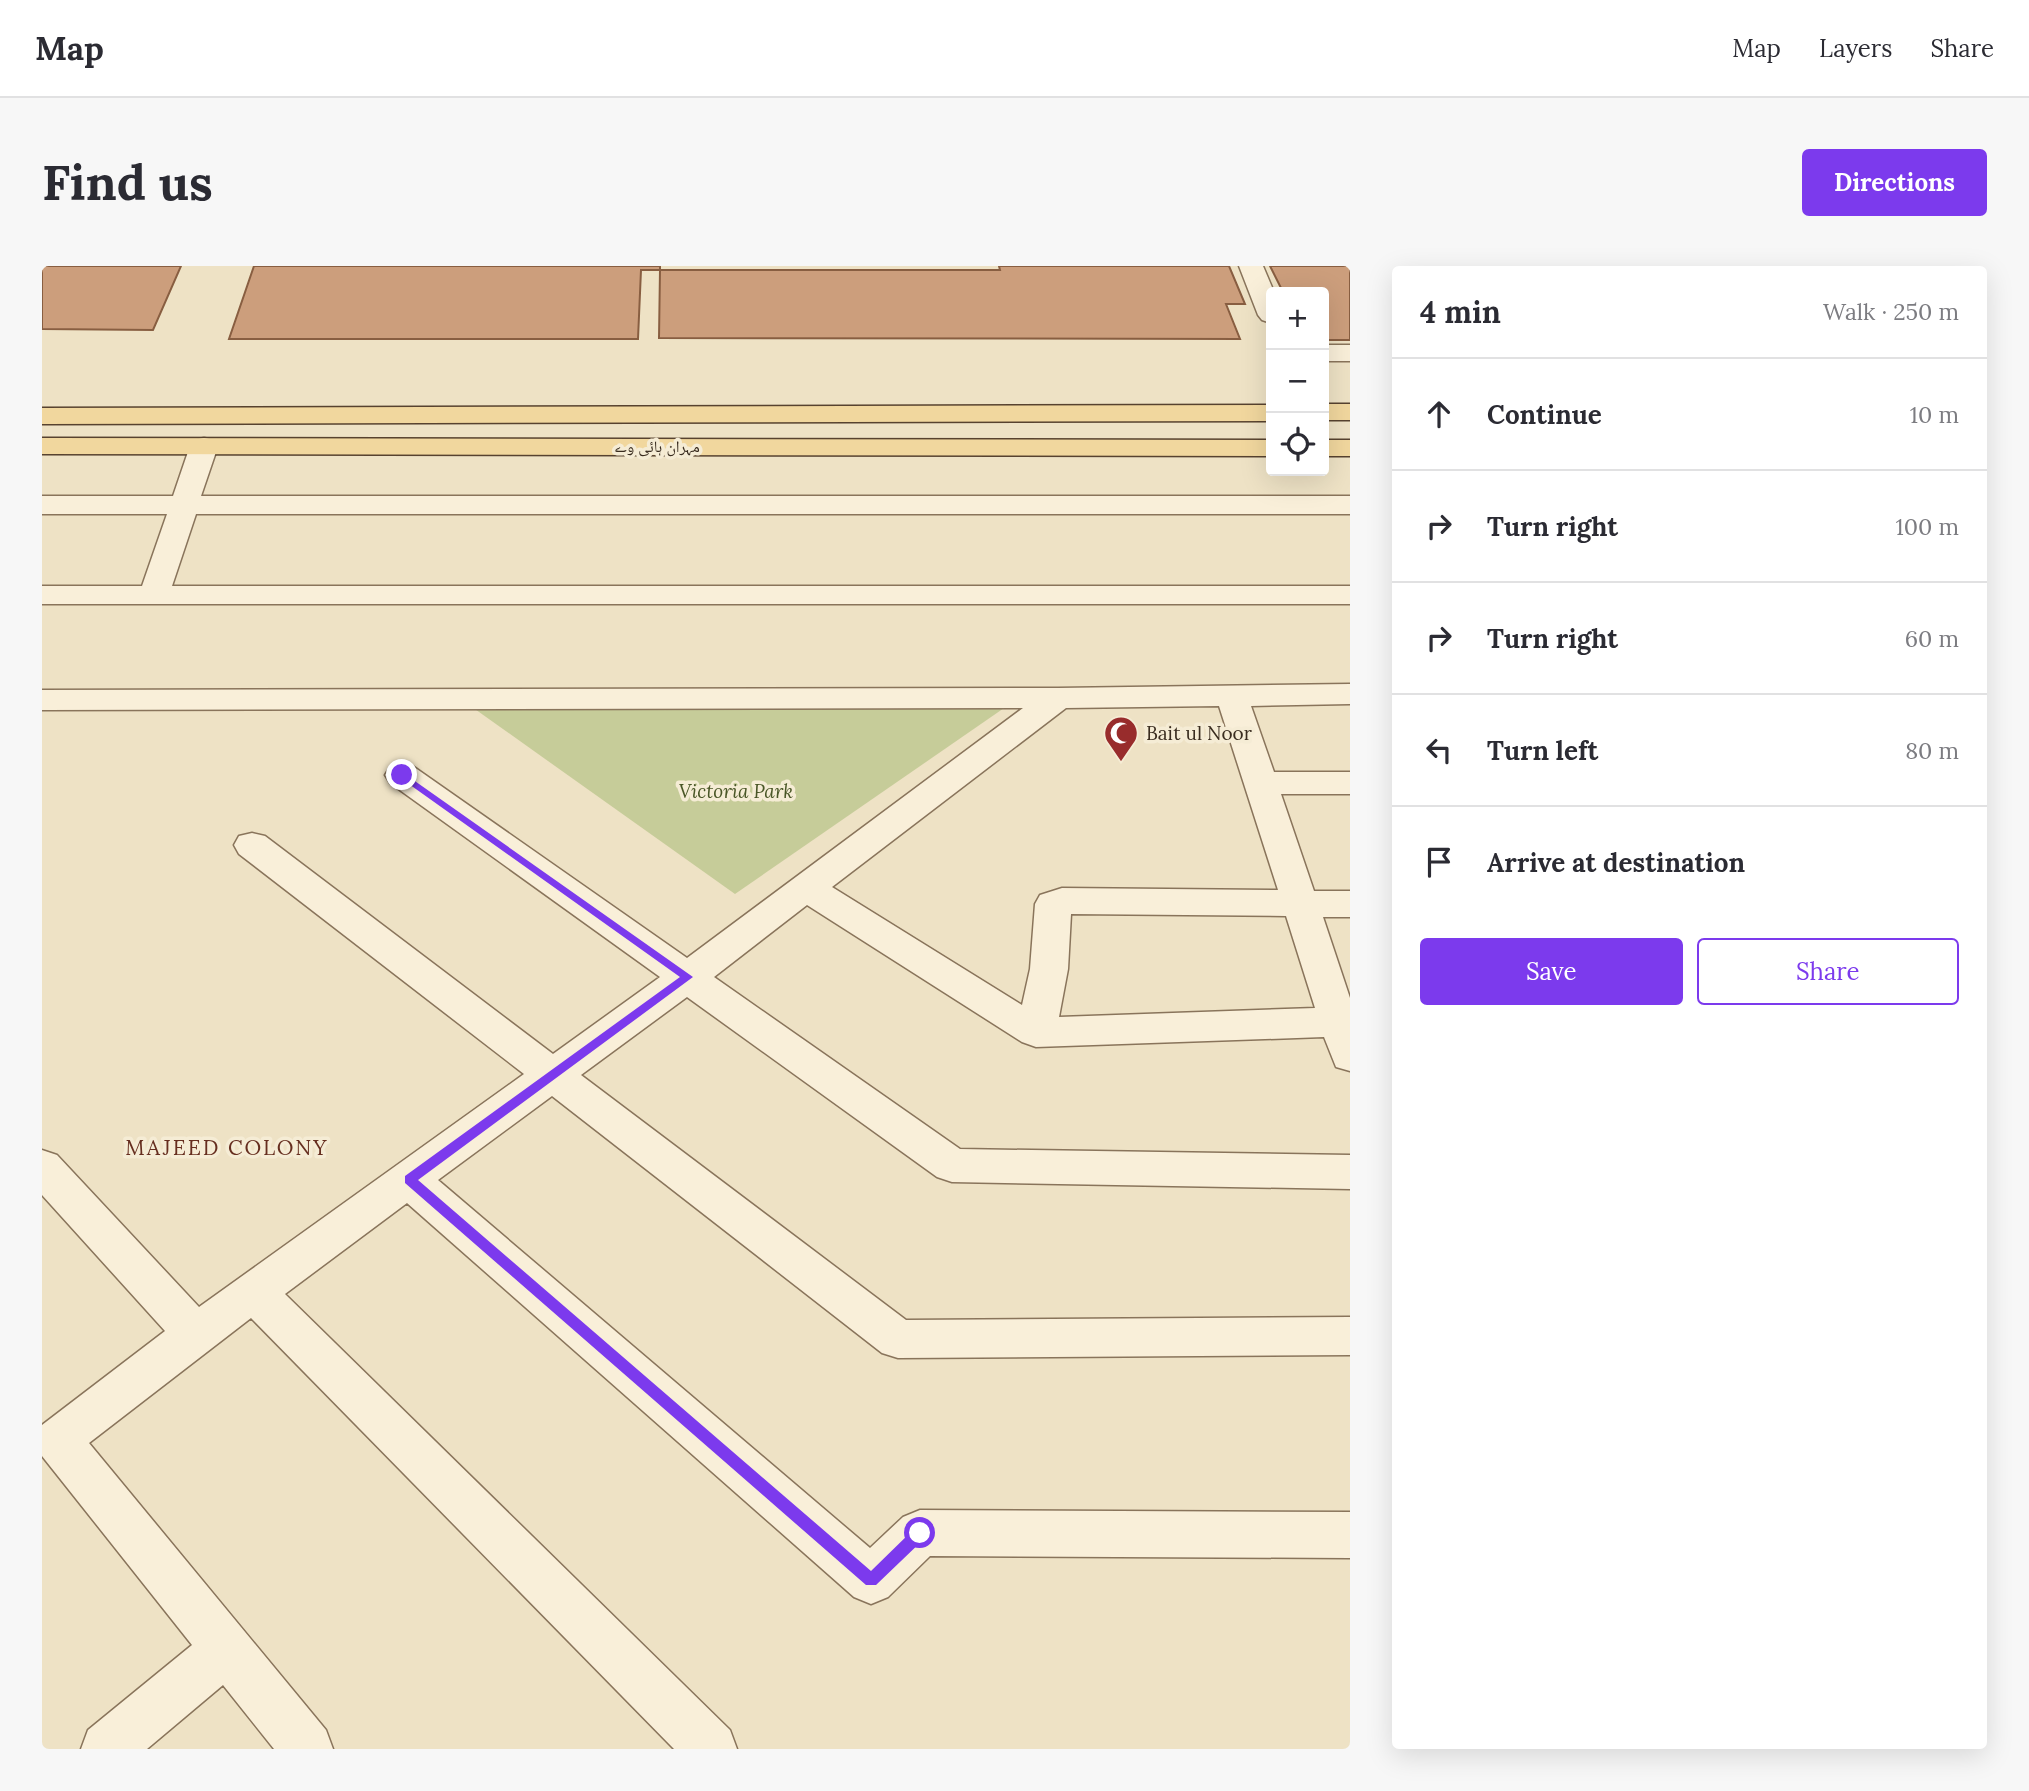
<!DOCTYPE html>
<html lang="en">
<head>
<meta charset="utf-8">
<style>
  body { margin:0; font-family:Lora,"Noto Naskh Arabic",serif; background:#f7f7f7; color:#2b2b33 }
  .controls { position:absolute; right:21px; top:21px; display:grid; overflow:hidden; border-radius:7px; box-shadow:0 7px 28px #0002 }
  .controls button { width:63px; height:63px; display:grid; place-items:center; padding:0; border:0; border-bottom:2px solid #e1e1e2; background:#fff; color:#2b2b33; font:35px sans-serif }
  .stop { position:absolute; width:21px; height:21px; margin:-16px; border:5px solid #7c3aed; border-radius:50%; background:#fff }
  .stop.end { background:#7c3aed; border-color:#fff; box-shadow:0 2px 7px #0008 }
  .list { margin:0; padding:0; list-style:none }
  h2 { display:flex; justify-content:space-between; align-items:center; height:91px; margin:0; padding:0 28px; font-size:30px }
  h2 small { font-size:23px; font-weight:400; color:#7c7c81 }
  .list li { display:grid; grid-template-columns:46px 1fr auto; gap:21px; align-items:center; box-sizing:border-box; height:112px; padding:0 28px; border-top:2px solid #e1e1e2 }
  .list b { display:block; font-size:26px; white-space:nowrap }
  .list em { font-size:23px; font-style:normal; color:#7c7c81 }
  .actions { display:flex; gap:14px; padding:21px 28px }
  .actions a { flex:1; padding:16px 0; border:2px solid #7c3aed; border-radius:7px; text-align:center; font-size:24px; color:#7c3aed }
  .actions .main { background:#7c3aed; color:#fff }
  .icon { flex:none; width:38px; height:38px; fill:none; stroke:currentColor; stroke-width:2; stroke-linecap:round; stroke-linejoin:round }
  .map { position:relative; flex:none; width:1308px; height:1483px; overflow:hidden; border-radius:7px }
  header { display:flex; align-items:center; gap:42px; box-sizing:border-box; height:98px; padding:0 35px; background:#fff; border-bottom:2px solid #e1e1e2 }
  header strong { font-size:33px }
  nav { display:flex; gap:38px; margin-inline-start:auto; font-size:24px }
  .intro { display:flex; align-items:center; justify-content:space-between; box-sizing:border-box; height:168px; padding:0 42px }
  h1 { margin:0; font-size:49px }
  .button { padding:18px 32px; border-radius:7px; background:#7c3aed; color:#fff; font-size:24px; font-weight:700 }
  main { display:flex; gap:42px; padding:0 42px }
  aside { flex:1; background:#fff; border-radius:7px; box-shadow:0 7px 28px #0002 }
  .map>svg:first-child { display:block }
  .green { fill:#c6cc99 }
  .building { fill:#cc9e7c; stroke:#885e41; stroke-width:2 }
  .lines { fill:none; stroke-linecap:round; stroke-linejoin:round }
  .minor-casing { stroke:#89745b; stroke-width:3 }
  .major-casing { stroke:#57422f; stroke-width:3 }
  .minor { fill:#f9efd9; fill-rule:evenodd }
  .major { fill:#f1d79e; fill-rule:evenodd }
  .route { fill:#7c3aed }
  .labels { text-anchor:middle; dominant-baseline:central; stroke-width:7; stroke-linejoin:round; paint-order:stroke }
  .far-street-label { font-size:16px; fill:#392c1f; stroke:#f5ecd5 }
  .poi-label { font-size:19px; fill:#392c1f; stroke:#f5ecd5; text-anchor:start }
  .park-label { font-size:19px; font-style:italic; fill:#495626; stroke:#f5ecd5 }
  .neighbourhood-label { font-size:21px; letter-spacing:2px; fill:#662e1f; stroke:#f5ecd5 }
</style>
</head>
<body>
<header>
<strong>Map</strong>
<nav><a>Map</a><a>Layers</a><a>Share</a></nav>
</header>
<div class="intro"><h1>Find us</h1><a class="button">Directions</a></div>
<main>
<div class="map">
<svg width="1308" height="1483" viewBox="0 0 1308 1483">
  <rect width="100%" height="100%" fill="#eee2c5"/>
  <path class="green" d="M965 440 693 628 430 441Z"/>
  <path class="building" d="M0 0H139L111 64 0 63Z
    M212 0H618V4H599L596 73H187Z
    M957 0H1187L1203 38H1184L1198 73 617 72 618 4H958Z
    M1228 0H1308V74H1282V26H1241Z"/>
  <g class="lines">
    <g class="minor-casing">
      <path id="minor" d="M1197 0H1221L1232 26H1229V57L1220 54 1216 49Z
        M1282 79H1308V95H1282Z
        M162 172 172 174 176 180 159 230H1308V248H154L130 320H1308V338H0V320H100L125 248H0V230H131L148 180 152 174Z
        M1308 418V438L1209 440 1232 506H1308V528H1239L1272 625H1308V651H1281L1308 732V805L1294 801 1282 771 994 781 980 776 765 639 672 711 918 883 1308 889V923L910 916 895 911 645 731 539 809 864 1054 1308 1051V1089L856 1092 840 1087 510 830 396 914 828 1282 861 1251 878 1244 1308 1246V1292L888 1290 846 1331 829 1338 812 1331 365 937 243 1028 688 1464 695 1483H632L209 1052 47 1177 284 1464 291 1483H232L181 1419 105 1483H39L46 1464 150 1379 0 1190V1159L123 1065 0 929V884L15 889 157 1041 482 808 197 588 192 579 197 570 210 567 223 570 511 788 618 711 348 517 343 509 348 501 360 498 372 501 645 692 981 442 0 444V424L1016 422ZM1177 440 1236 624 1020 622 998 629 993 638 988 703 980 739 790 621 1024 442ZM1029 648 1244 650 1273 742 1017 751 1026 703Z"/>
    </g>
    <g class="major-casing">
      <path id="major" d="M1282 138H1308V154H1282Z
        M1229 139V155L0 158V142Z
        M0 172 1229 174V190L0 188Z
        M1282 174H1308V190H1282Z"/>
    </g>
    <use href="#minor" class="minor"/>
    <use href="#major" class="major"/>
  </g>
  <path class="route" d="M360 506 651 711 376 914 829 1305 873 1262H883L885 1267 883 1272 834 1319H824L363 917V910L638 711 357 511 355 509Z"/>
  <defs>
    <g id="mosque-pin" transform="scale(1.75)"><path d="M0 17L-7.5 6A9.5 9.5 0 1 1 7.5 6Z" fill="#982c2c" stroke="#f5ecd5"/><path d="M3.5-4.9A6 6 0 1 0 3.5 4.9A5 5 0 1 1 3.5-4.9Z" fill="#fff"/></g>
  </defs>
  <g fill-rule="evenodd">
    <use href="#mosque-pin" x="1079" y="467"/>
  </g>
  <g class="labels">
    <g class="far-street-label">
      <text x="615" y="180">مہران ہائی وے</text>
    </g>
    <g class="poi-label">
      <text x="1104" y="467">Bait ul Noor</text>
    </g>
    <g class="park-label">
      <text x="694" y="525">Victoria Park</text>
    </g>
    <g class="neighbourhood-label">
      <text x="185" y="881">MAJEED COLONY</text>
    </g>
  </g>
</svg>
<div class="controls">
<button>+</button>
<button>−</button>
<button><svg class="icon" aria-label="locate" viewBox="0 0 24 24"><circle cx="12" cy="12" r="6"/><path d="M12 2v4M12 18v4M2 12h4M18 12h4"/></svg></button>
</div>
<div class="stop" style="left:878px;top:1267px"></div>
<div class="stop end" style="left:360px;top:509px"></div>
</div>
<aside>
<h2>4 min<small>Walk · 250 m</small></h2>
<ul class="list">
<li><svg class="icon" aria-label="ahead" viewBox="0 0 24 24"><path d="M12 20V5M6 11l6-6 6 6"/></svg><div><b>Continue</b></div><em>10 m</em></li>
<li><svg class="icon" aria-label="right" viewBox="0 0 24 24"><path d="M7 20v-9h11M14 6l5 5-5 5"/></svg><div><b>Turn right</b></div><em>100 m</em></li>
<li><svg class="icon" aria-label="right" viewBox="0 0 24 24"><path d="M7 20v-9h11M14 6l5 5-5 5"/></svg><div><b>Turn right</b></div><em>60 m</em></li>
<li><svg class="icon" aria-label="left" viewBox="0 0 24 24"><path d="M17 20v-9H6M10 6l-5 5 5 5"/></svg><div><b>Turn left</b></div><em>80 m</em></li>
<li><svg class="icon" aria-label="arrive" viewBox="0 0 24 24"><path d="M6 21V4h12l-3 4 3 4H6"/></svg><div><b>Arrive at destination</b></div></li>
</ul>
<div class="actions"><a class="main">Save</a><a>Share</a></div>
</aside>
</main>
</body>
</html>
